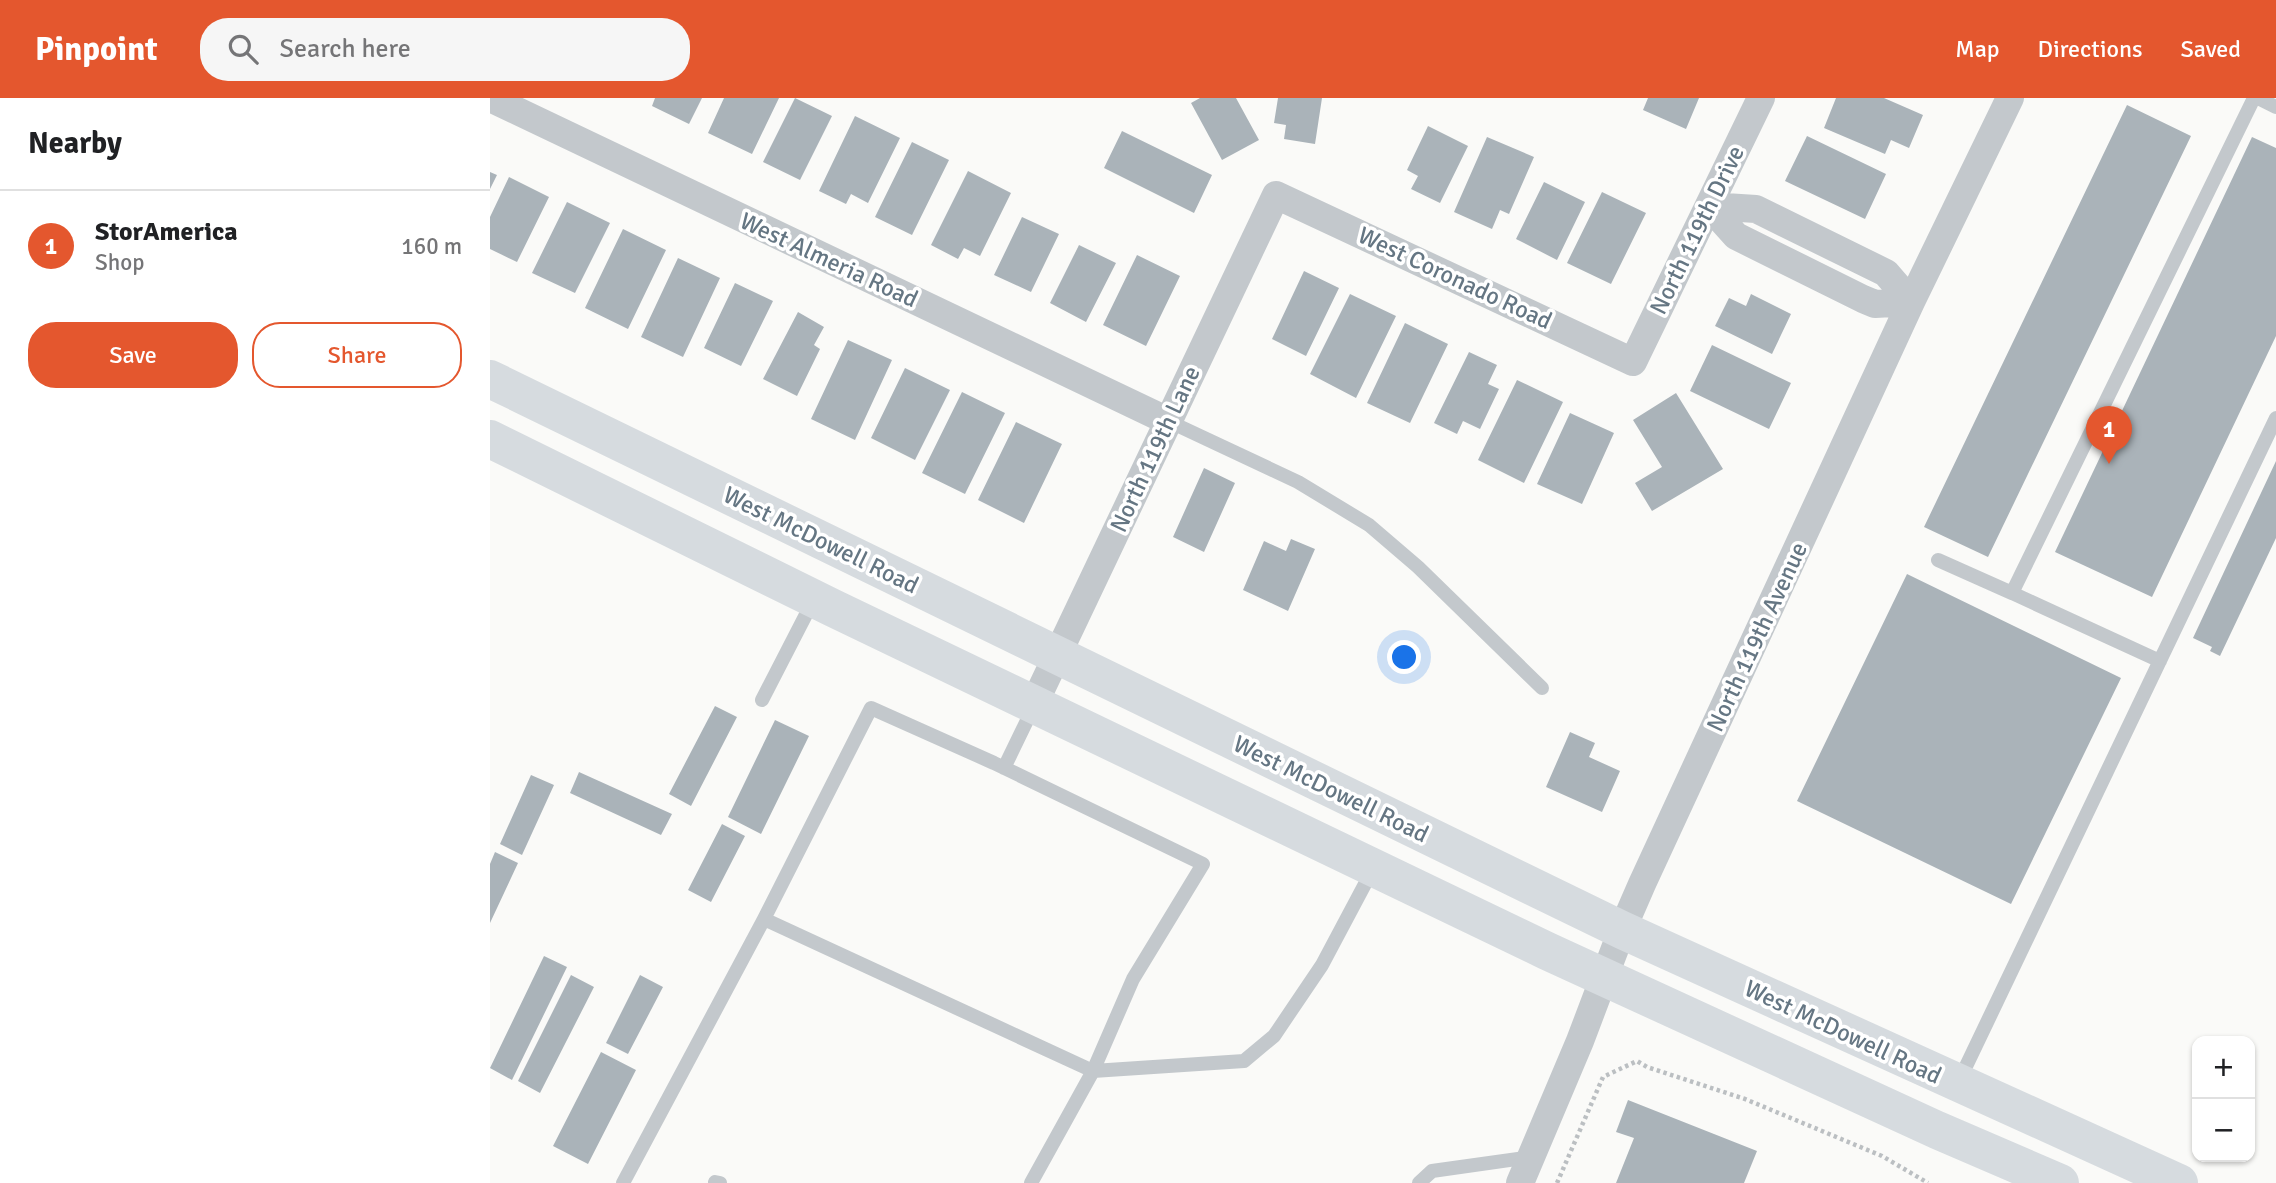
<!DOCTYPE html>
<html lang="en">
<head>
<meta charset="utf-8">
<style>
  body { margin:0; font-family:Signika,sans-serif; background:#f6f6f6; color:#202124 }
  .controls { position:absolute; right:21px; bottom:21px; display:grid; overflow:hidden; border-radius:14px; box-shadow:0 2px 5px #0004 }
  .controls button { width:63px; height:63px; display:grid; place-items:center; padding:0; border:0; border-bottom:2px solid #e0e0e0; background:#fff; color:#202124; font:35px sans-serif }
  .you { position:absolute; left:915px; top:560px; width:24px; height:24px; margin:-18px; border:5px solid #fff; border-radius:50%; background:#1a73e8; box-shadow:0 0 0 10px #1a73e833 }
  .badge { display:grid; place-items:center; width:46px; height:46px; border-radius:50%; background:#e4572e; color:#fff; font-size:23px; font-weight:700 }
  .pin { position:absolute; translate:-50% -58px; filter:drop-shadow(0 2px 4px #0008) }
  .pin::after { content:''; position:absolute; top:37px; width:24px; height:21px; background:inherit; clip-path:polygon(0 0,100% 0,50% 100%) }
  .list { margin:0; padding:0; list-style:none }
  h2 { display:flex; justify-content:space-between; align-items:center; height:91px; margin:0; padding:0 28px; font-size:30px }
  h2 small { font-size:23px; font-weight:400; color:#757577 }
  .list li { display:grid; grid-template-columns:46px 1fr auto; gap:21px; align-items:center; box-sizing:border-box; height:112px; padding:0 28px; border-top:2px solid #e0e0e0 }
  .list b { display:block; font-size:26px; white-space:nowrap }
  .list p { margin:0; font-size:23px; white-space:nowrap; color:#757577 }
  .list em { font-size:23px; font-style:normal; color:#757577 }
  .actions { display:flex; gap:14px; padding:21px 28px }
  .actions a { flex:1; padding:16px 0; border:2px solid #e4572e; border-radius:28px; text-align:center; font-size:24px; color:#e4572e }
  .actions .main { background:#e4572e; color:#fff }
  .icon { flex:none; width:38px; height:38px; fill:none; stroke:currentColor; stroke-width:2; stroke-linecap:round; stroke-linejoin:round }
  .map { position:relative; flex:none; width:1786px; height:1085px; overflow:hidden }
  header { display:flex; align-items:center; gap:42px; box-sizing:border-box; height:98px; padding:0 35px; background:#e4572e; color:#fff }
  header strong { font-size:33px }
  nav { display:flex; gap:38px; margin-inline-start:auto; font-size:24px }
  .search { width:490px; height:63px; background:#f6f6f6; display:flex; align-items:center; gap:18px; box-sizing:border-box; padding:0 24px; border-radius:28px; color:#757577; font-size:26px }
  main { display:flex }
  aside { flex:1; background:#fff }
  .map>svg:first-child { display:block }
  .building { fill:#aab3b9 }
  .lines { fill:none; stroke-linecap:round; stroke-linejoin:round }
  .path { stroke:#bbbfc2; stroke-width:4.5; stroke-dasharray:3.5 3.5; stroke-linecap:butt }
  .lane { stroke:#c3c8cc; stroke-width:14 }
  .street { stroke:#c3c8cc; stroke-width:28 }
  .primary { stroke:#d6dbdf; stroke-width:38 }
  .labels { text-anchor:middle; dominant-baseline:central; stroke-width:7; stroke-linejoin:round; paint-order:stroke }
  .street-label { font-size:24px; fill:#657683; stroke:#fff }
</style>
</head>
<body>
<header>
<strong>Pinpoint</strong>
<div class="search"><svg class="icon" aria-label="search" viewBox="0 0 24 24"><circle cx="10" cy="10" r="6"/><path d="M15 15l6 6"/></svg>Search here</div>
<nav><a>Map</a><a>Directions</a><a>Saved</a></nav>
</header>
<main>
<aside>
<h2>Nearby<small></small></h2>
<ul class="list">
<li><span class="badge">1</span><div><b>StorAmerica</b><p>Shop</p></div><em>160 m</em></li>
</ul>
<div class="actions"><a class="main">Save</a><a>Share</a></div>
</aside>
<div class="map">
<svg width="1786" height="1085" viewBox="0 0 1786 1085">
  <rect width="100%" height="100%" fill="#fafaf8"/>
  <path class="building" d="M165 0H212L199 26 162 8Z
    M234 0H289L262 56 218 35Z
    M305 0 342 18 310 82 273 64Z
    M710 0H746L769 42 732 62 701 5Z
    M788 0H832L825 46 794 41 796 27 784 25Z
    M1158 0H1209L1196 31 1153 12Z
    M1346 0H1394L1433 17 1419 50 1401 42 1395 56 1334 30Z
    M1637 7 1701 38 1498 459 1434 429Z
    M365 18 410 40 378 105 361 96 356 106 329 93Z
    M938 28 978 48 950 105 921 91 928 78 917 72Z
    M632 33 722 77 704 115 614 70Z
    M1317 38 1396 76 1375 121 1295 83Z
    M997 39 1044 59 1019 116 1010 112 1002 131 964 114Z
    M1762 39 1786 50V238L1662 499 1565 454Z
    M422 44 459 62 422 137 385 119Z
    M478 73 521 95 490 158 474 150 468 161 441 147Z
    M0 74 7 77 0 91Z
    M19 79 59 99 27 164 0 151V119Z
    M1054 84 1095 104 1067 162 1026 141Z
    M1112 94 1156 115 1121 186 1077 165Z
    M77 104 120 125 85 195 42 175Z
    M532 119 569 136 541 194 504 177Z
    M133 131 176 152 138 231 95 210Z
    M589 147 626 165 596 224 560 205Z
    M647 157 690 178 656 248 613 227Z
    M188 160 230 180 193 259 151 239Z
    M814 173 849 190 816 258 782 241Z
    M245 185 283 203 251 268 214 250Z
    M860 196 906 218 866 300 820 276Z
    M1261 196 1301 216 1282 256 1225 228 1239 200 1256 208Z
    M308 214 334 229 324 247 330 251 307 298 273 281Z
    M915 225 958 246 920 325 877 305Z
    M358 242 402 262 365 342 321 321Z
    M1222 247 1301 285 1279 331 1200 293Z
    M979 254 1007 267 998 286 1009 291 990 331 973 323 967 336 944 325Z
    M415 270 460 292 425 362 381 340Z
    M1027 282 1073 304 1034 385 988 362Z
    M472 294 515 315 475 396 432 375Z
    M1186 295 1233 371 1162 413 1145 385 1172 369 1143 322Z
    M1080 315 1124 335 1092 406 1047 386Z
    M526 324 572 346 534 425 488 402Z
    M1786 363V440L1730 558 1720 553 1722 549 1703 540Z
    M714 370 745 385 714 454 683 439Z
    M801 441 825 451 798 513 753 492 774 443 796 453Z
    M1417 476 1631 580 1521 806 1307 703Z
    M225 608 247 619 201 708 179 696Z
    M285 622 319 638 271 736 238 719Z
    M1080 634 1105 645 1099 659 1130 673 1112 714 1056 689Z
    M89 674 182 716 171 737 80 695Z
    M41 677 64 687 32 757 10 746Z
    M232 726 255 738 221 804 198 792Z
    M5 754 28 765 0 825V766Z
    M54 858 77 869 22 982 0 970Z
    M81 877 104 889 50 995 28 983Z
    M150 877 173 889 138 956 116 945Z
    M111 954 146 972 98 1066 63 1048Z
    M1138 1002 1267 1053 1254 1085H1126L1144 1040 1126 1034Z"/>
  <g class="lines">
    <path class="path" d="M1067 1085 1113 979 1147 963 1157 969 1255 1001 1392 1058 1438 1085"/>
    <path class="lane" d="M1768 0 1786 9
      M678 323 808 384 879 427 928 469 1052 590
      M1448 462 1522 495
      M1670 563 1522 495 1764 0
      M272 602 324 501
      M514 670 544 608
      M274 821 603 973 754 963 784 938 832 867 883 771
      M1468 985 1786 320
      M225 1084 230 1085
      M133 1085 274 821 381 610 504 665 713 766 643 881 603 973 541 1085
      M929 1085 942 1073 1041 1059"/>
    <path class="street" d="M0 0 678 323
      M1219 108 1246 138 1373 201 1385 206 1421 204
      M1219 108 1266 111 1396 175 1421 204
      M544 606 786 97 1143 264 1271 0
      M1030 1085 1090 943 1132 832 1152 786 1421 204 1520 0"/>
    <path class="primary" d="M0 281 1132 832 1689 1085
      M0 341 343 510 1057 853 1447 1032 1570 1085"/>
  </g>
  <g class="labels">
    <g class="street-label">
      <text transform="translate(1207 132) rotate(-64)">North 119th Drive</text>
      <text transform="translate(339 162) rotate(25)">West Almeria Road</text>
      <text transform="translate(965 180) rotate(25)">West Coronado Road</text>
      <text transform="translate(665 351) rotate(-65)">North 119th Lane</text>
      <text transform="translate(331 442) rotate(26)">West McDowell Road</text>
      <text transform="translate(1267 539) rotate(-65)">North 119th Avenue</text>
      <text transform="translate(841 691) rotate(26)">West McDowell Road</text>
      <text transform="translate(1353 934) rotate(25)">West McDowell Road</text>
    </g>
  </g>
</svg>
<div class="controls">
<button>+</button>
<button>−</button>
</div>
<div class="you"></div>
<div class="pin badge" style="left:1619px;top:366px">1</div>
</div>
</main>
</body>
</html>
